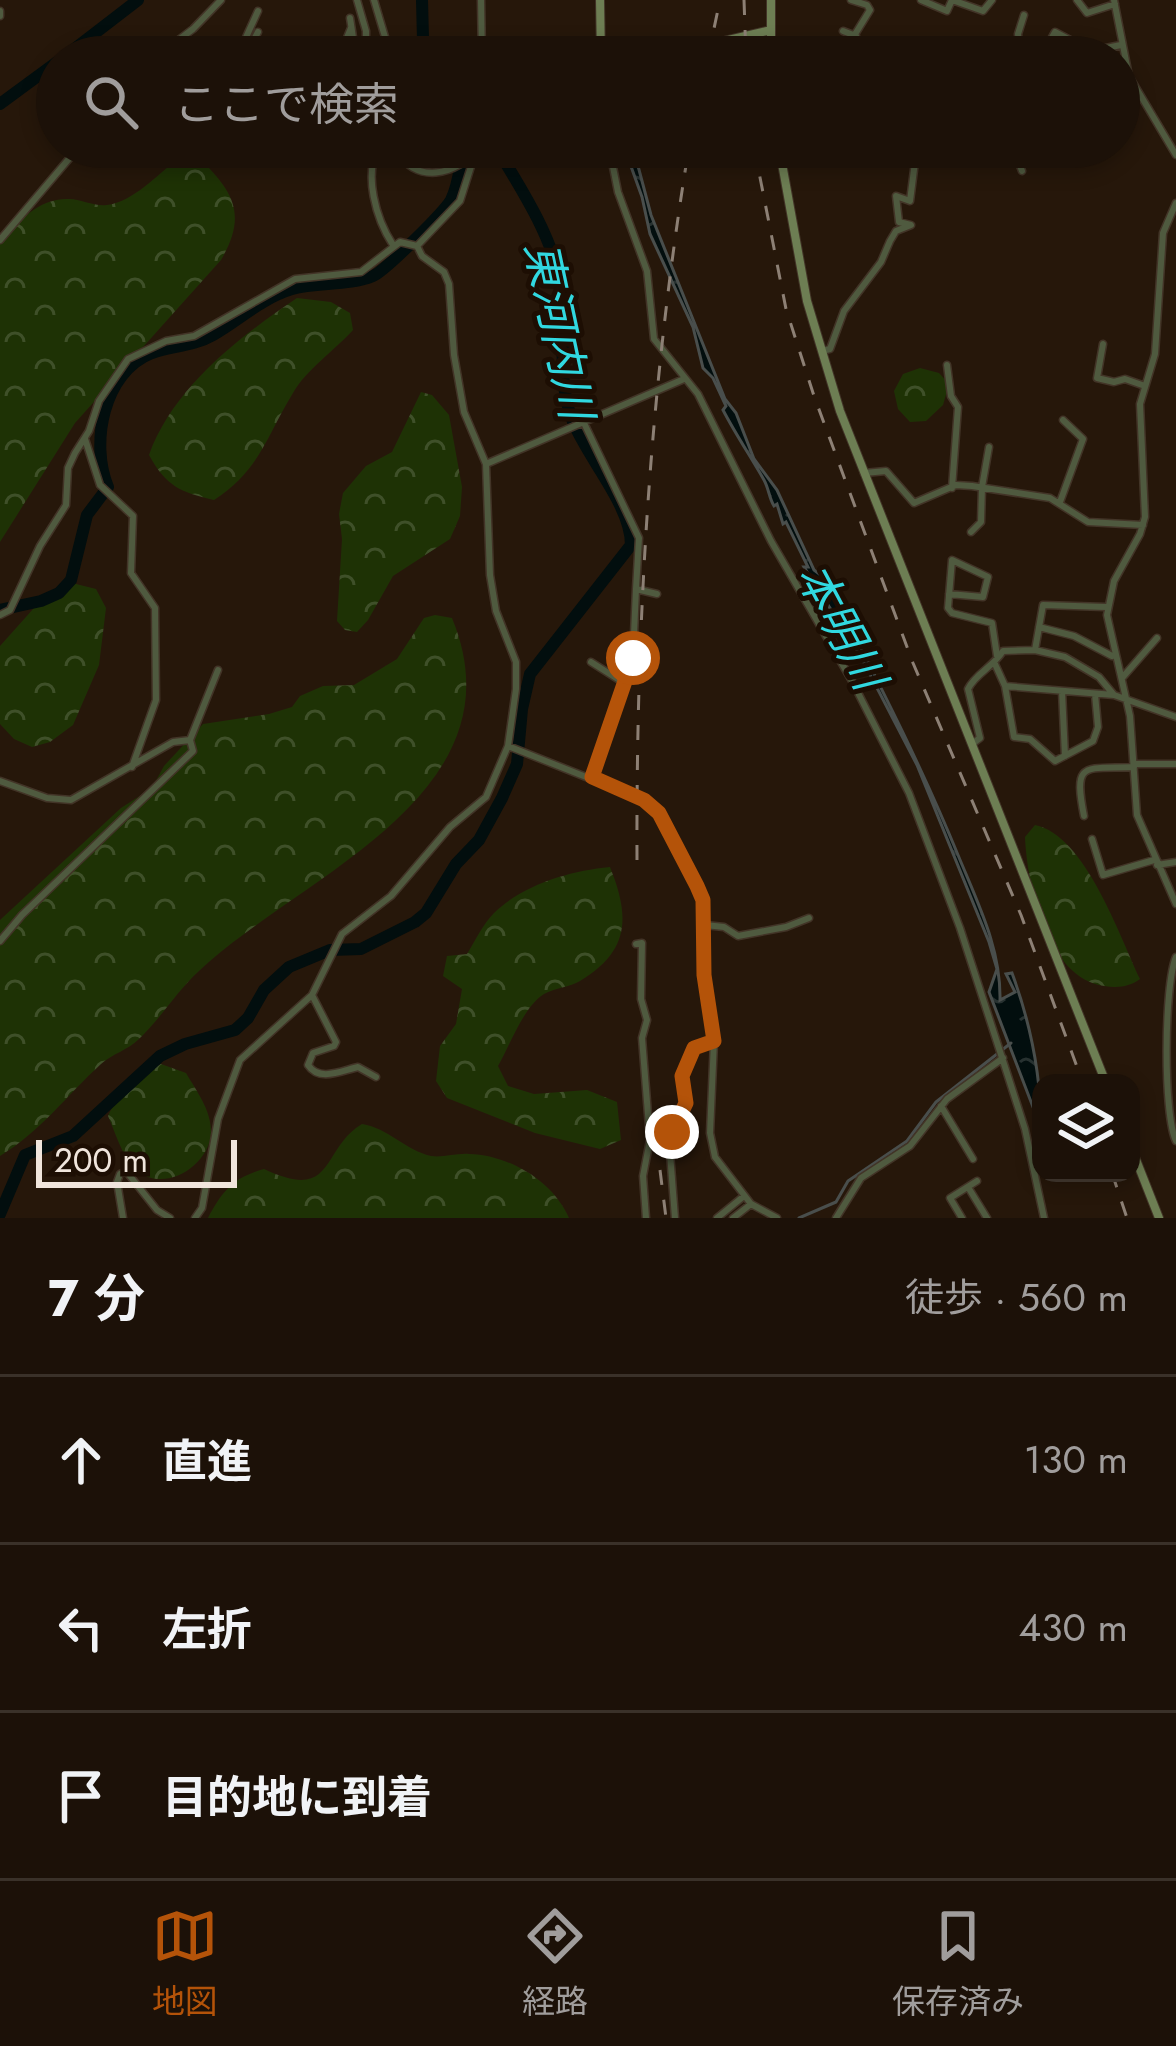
<!DOCTYPE html>
<html lang="ja">
<head>
<meta charset="utf-8">
<style>
  body { margin:0; font-family:Jost,"Noto Sans JP",sans-serif; background:#291f16; color:#f1f3f6 }
  .controls { position:absolute; right:36px; bottom:36px; display:grid; overflow:hidden; border-radius:24px; box-shadow:0 6px 18px #0003 }
  .controls button { width:108px; height:108px; display:grid; place-items:center; padding:0; border:0; border-bottom:3px solid #3a3129; background:#1c1108; color:#f1f3f6; font:60px sans-serif }
  .scale { position:absolute; left:36px; bottom:30px; width:201px; box-sizing:border-box; padding-left:12px; border:6px solid #f0e5dc; border-top:0; font-size:33px; line-height:42px; white-space:nowrap; color:#f0e5dc; -webkit-text-stroke:9px #1d0e03; paint-order:stroke }
  .stop { position:absolute; width:36px; height:36px; margin:-27px; border:9px solid #b45309; border-radius:50%; background:#fff }
  .stop.end { background:#b45309; border-color:#fff; box-shadow:0 3px 12px #0008 }
  .list { margin:0; padding:0; list-style:none }
  h2 { display:flex; justify-content:space-between; align-items:center; height:156px; margin:0; padding:0 48px; font-size:51px }
  h2 small { font-size:39px; font-weight:400; color:#a09d9c }
  .list li { display:grid; grid-template-columns:78px 1fr auto; gap:36px; align-items:center; box-sizing:border-box; height:168px; padding:0 48px; border-top:3px solid #3a3129 }
  .list b { display:block; font-size:45px; white-space:nowrap }
  .list em { font-size:39px; font-style:normal; color:#a09d9c }
  .icon { flex:none; width:66px; height:66px; fill:none; stroke:currentColor; stroke-width:2; stroke-linecap:round; stroke-linejoin:round }
  .map { position:relative; flex:none; width:1176px; height:1218px; overflow:hidden }
  .search { position:absolute; background:#1c1108; box-shadow:0 6px 18px #0003; left:36px; right:36px; top:36px; height:132px; display:flex; align-items:center; gap:30px; box-sizing:border-box; padding:0 42px; border-radius:66px; color:#a09d9c; font-size:45px }
  .sheet { height:660px; background:#1c1108 }
  nav { display:flex; justify-content:space-around; align-items:center; box-sizing:border-box; height:168px; border-top:3px solid #3a3129; background:#1c1108; font-size:33px; color:#a09d9c }
  nav a { display:grid; justify-items:center; gap:6px }
  nav .on { color:#b45309 }
  .map>svg:first-child { display:block }
  .forest { fill:url(#forest-crowns) }
  .water { fill:url(#water-ripples); stroke:#494e4c; stroke-width:3 }
  .lines { fill:none; stroke-linecap:round; stroke-linejoin:round }
  .stream { stroke:#494e4c; stroke-width:3 }
  .river { stroke:#020e0e; stroke-width:12 }
  .street-casing { stroke:#423427; stroke-width:9 }
  .secondary-casing { stroke:#423427; stroke-width:10 }
  .street { stroke:#4f5a3f; stroke-width:6 }
  .secondary { stroke:#6d7e53; stroke-width:8 }
  .rail { stroke:#8d8075; stroke-width:3; stroke-dasharray:15 15; stroke-linecap:butt }
  .route { stroke:#b45309; stroke-width:15 }
  .labels { text-anchor:middle; dominant-baseline:central; stroke-width:10; stroke-linejoin:round; paint-order:stroke }
  .water-label { font-size:45px; font-style:italic; fill:#31d8e0; stroke:#1d0e03 }
</style>
</head>
<body>
<div class="map">
<svg width="1176" height="1218" viewBox="0 0 1176 1218">
  <defs>
    <pattern id="forest-crowns" width="20" height="18" patternUnits="userSpaceOnUse" patternTransform="scale(3)"><rect width="20" height="18" fill="#1e3205"/><path d="M2 6a3 3 0 1 1 6 0M12 15a3 3 0 1 1 6 0" fill="none" stroke="#3f5029"/></pattern>
    <pattern id="water-ripples" width="26" height="14" patternUnits="userSpaceOnUse" patternTransform="scale(3)"><rect width="26" height="14" fill="#020e0e"/><path d="M2 4q2-2 4 0t4 0M15 11q2-2 4 0t4 0" fill="none" stroke="#273130"/></pattern>
  </defs>
  <rect width="100%" height="100%" fill="#26170a"/>
  <path class="forest" d="M178 159 201 160C236 194 246 217 221 260L75 423 0 542V243C18 221 39 198 69 199 81 199 95 207 107 205 133 202 158 174 178 159Z
    M297 298 331 302 350 313 353 330C335 350 306 370 293 393 266 437 260 470 214 500 180 492 166 486 149 455 173 388 239 337 297 298Z
    M920 368 939 373 949 384 943 405 926 421 910 422 898 409 894 391 903 374Z
    M421 392 432 395 449 415 462 487 460 516 450 539 393 576 368 620 357 632 345 630 337 621 342 539 339 514 343 493 366 466 392 452Z
    M72 583 96 589 106 608 99 665 73 725 50 742 32 747 14 739 0 724V646L34 608Z
    M435 615 452 618C525 795 299 876 199 971 177 991 161 1018 139 1039 128 1050 112 1054 101 1064 67 1095 40 1132 0 1156V920L121 808 152 788 164 766 203 724 269 714 292 707 300 696 323 686 354 685 397 659 424 618Z
    M1035 825C1085 835 1119 935 1140 979 1129 987 1118 988 1104 986 1047 978 1027 884 1025 837Z
    M610 867C630 917 630 951 580 981 570 987 555 988 544 994 524 1006 510 1045 498 1066L508 1086 534 1094 587 1090 617 1102 621 1140 600 1149 535 1133 447 1098 436 1081 440 1046 456 1024 462 989 443 976 447 956 467 954C475 941 483 924 494 913 524 884 570 871 610 867Z
    M161 1064 186 1073C197 1092 212 1111 211 1134 208 1168 160 1196 133 1167 122 1155 115 1132 108 1116 120 1090 135 1075 161 1064Z
    M362 1124C388 1128 405 1150 431 1156 442 1158 457 1153 469 1154 509 1155 553 1181 569 1218H208C222 1191 234 1177 264 1169 336 1203 320 1149 362 1124Z"/>
  <path class="water" d="M624 147H633L651 215 725 399 736 413 754 459 777 490 814 570 826 579C872 670 919 760 958 855 979 906 1001 949 1000 1000L1015 992 1006 974 1012 973C1030 1022 1041 1074 1041 1128L989 992 997 969 989 942 917 765 861 657 804 567H808L786 522 783 524 777 504 774 506C769 498 769 489 764 480 751 457 736 435 723 410L726 406 713 378 703 368 693 327 650 234 642 197Z"/>
  <g class="lines">
    <path class="stream" d="M799 1218 836 1202 848 1181 907 1141 936 1102 1011 1043"/>
    <path class="river" d="M422 0 423 39 432 57
      M64 57 138 0
      M0 104 57 62
      M0 610 41 601 59 593 71 580 87 515 108 487C90 444 103 372 152 353 172 346 194 346 213 335 239 320 262 298 292 289 317 282 349 286 373 276 385 271 444 212 451 200 459 184 460 164 464 147
      M0 1214 25 1155 73 1136 160 1056 185 1044 235 1030 248 1018 264 990 289 967 330 950 361 949 415 922 426 913 456 864 479 840 502 798 517 764 522 709 530 674 631 545C631 504 586 457 572 419 555 376 568 326 560 281 551 234 520 187 496 147"/>
    <g class="street-casing">
      <path id="street" d="M357 0 366 31V57
        M374 0 391 57
        M481 0 482 57
        M921 0 947 11 952 0
        M952 0 983 11 992 0
        M1077 0 1087 13 1115 4
        M1114 0 1129 76 1176 155
        M0 11V16
        M350 18 356 57
        M843 31 856 36
        M156 57 193 29 221 0
        M237 57 258 11
        M245 57 258 32
        M339 57 351 28
        M841 57 870 10 867 5 851 0
        M989 57 1019 50
        M1020 57 1018 34 1024 15
        M1041 57 1055 32 1091 51 1121 45
        M379 147C363 174 376 219 393 245
        M394 147C414 186 457 176 480 147
        M609 147 618 192 647 271 654 339 698 394 771 541 852 681 909 793 960 928 1006 1070 1025 1129 1044 1218
        M1013 147 1022 171
        M1056 147V158
        M991 151 1001 147
        M75 152 81 153 87 147
        M1176 203 1163 233 1155 354 1140 404 1145 517 1140 534 1114 581 1107 615 1130 716 1137 815 1176 904
        M0 240 79 147
        M1103 344 1097 378 1114 382 1125 379 1145 386
        M822 351 830 349 844 311 881 262 890 241 896 231 911 225 899 222 896 196 910 201 916 154 913 147
        M947 365 951 396 958 407 952 488
        M584 423 639 538 636 589
        M85 439 100 485 133 516 131 573 155 608 156 700 132 767
        M486 464 684 379
        M864 473 886 471 914 503 956 485 972 486 1050 498 1088 522 1143 525
        M1060 502 1083 439 1063 420
        M971 532 981 522 982 487 989 447
        M949 594 983 597 988 577 952 560 948 608 952 613 992 623 997 656
        M0 615 10 610 40 546 66 505 68 468 75 453 89 431 99 401 128 359 166 341 194 336 295 279 361 272 400 242 417 246 460 201 475 154
        M1039 627 1074 636 1112 656
        M1035 650 1043 605 1106 607
        M591 662 624 683
        M995 664 1005 686 1114 695
        M1122 678 1157 638
        M1005 686 1014 737 1030 739 1055 761 1093 741 1098 727 1095 694
        M1062 691 1065 756
        M972 744 980 738 968 689C975 674 993 667 1003 651L1035 650 1065 657 1099 677 1114 695 1176 717
        M508 746 644 800 667 823 702 900 704 975 714 1041 710 1133 715 1157 751 1204 777 1218
        M1134 764H1176
        M592 777 633 657 636 589 657 594
        M0 781 47 798 71 800 173 742 190 740
        M1084 816C1073 760 1084 769 1134 767
        M1092 839 1103 875 1154 860
        M1157 865 1176 862
        M705 925 724 927 738 936 786 927 809 918
        M0 941 22 915 193 751 190 740 218 670
        M636 944 642 943 641 999 647 1020 642 1038 650 1140 643 1176 646 1218
        M1176 957C1164 985 1163 1114 1176 1141
        M312 995 336 1042 334 1046 313 1053 308 1065C319 1082 341 1071 358 1067L376 1077
        M941 1106 973 1159
        M968 1187 987 1218
        M123 1218 117 1182 120 1174 126 1171 157 1210 170 1218
        M195 1218 202 1208 218 1119 240 1060 312 995 342 934 391 896 450 827 486 797 508 746 516 689V662L496 611 490 575 486 464 464 412 454 355 449 284 444 272 422 256 417 246
        M675 1218 669 1140 686 1103 682 1076 694 1048 714 1041
        M717 1218 744 1196
        M733 1218 751 1204
        M836 1218 861 1178 910 1146 947 1099 1003 1058
        M962 1218 950 1198 977 1181"/>
    </g>
    <g class="secondary-casing">
      <path id="secondary" d="M600 0 601 57
        M771 0V57
        M655 57 771 30
        M779 147 807 301 840 411 1106 1083
        M1131 1147 1159 1218"/>
    </g>
    <use href="#street" class="street"/>
    <use href="#secondary" class="secondary"/>
    <path class="rail" d="M744 0 746 57
      M708 57 720 0
      M754 147 786 309 814 396 913 663 1021 915 1083 1083
      M637 860C636 621 650 383 689 147
      M660 1170 666 1218
      M1112 1173 1127 1218"/>
  </g>
  <g class="lines">
    <path class="route" d="M633 658 592 777 644 800 659 813 697 886 703 900 704 975 714 1041 694 1048 682 1076 686 1103 672 1132"/>
  </g>
  <g class="labels">
    <g class="water-label">
      <text transform="translate(559 330) rotate(78)">東河内川</text>
      <text transform="translate(841 626) rotate(62)">本明川</text>
    </g>
  </g>
</svg>
<div class="controls">
<button><svg class="icon" aria-label="layers" viewBox="0 0 24 24"><path d="M12 4l9 5-9 5-9-5zM3 14l9 5 9-5"/></svg></button>
</div>
<div class="scale">200 m</div>
<div class="stop" style="left:633px;top:658px"></div>
<div class="stop end" style="left:672px;top:1132px"></div>
<div class="search"><svg class="icon" aria-label="search" viewBox="0 0 24 24"><circle cx="10" cy="10" r="6"/><path d="M15 15l6 6"/></svg>ここで検索</div>
</div>
<section class="sheet">
<h2>7 分<small>徒歩 · 560 m</small></h2>
<ul class="list">
<li><svg class="icon" aria-label="ahead" viewBox="0 0 24 24"><path d="M12 20V5M6 11l6-6 6 6"/></svg><div><b>直進</b></div><em>130 m</em></li>
<li><svg class="icon" aria-label="left" viewBox="0 0 24 24"><path d="M17 20v-9H6M10 6l-5 5 5 5"/></svg><div><b>左折</b></div><em>430 m</em></li>
<li><svg class="icon" aria-label="arrive" viewBox="0 0 24 24"><path d="M6 21V4h12l-3 4 3 4H6"/></svg><div><b>目的地に到着</b></div></li>
</ul>
</section>
<nav>
<a class="on"><svg class="icon" aria-label="map" viewBox="0 0 24 24"><path d="M3 6l6-2 6 2 6-2v14l-6 2-6-2-6 2zM9 4v14M15 6v14"/></svg>地図</a>
<a><svg class="icon" aria-label="directions" viewBox="0 0 24 24"><path d="M12 3l9 9-9 9-9-9zM9 14v-3h6M13 9l2 2-2 2"/></svg>経路</a>
<a><svg class="icon" aria-label="saved" viewBox="0 0 24 24"><path d="M7 4h10v16l-5-4-5 4z"/></svg>保存済み</a>
</nav>
</body>
</html>
